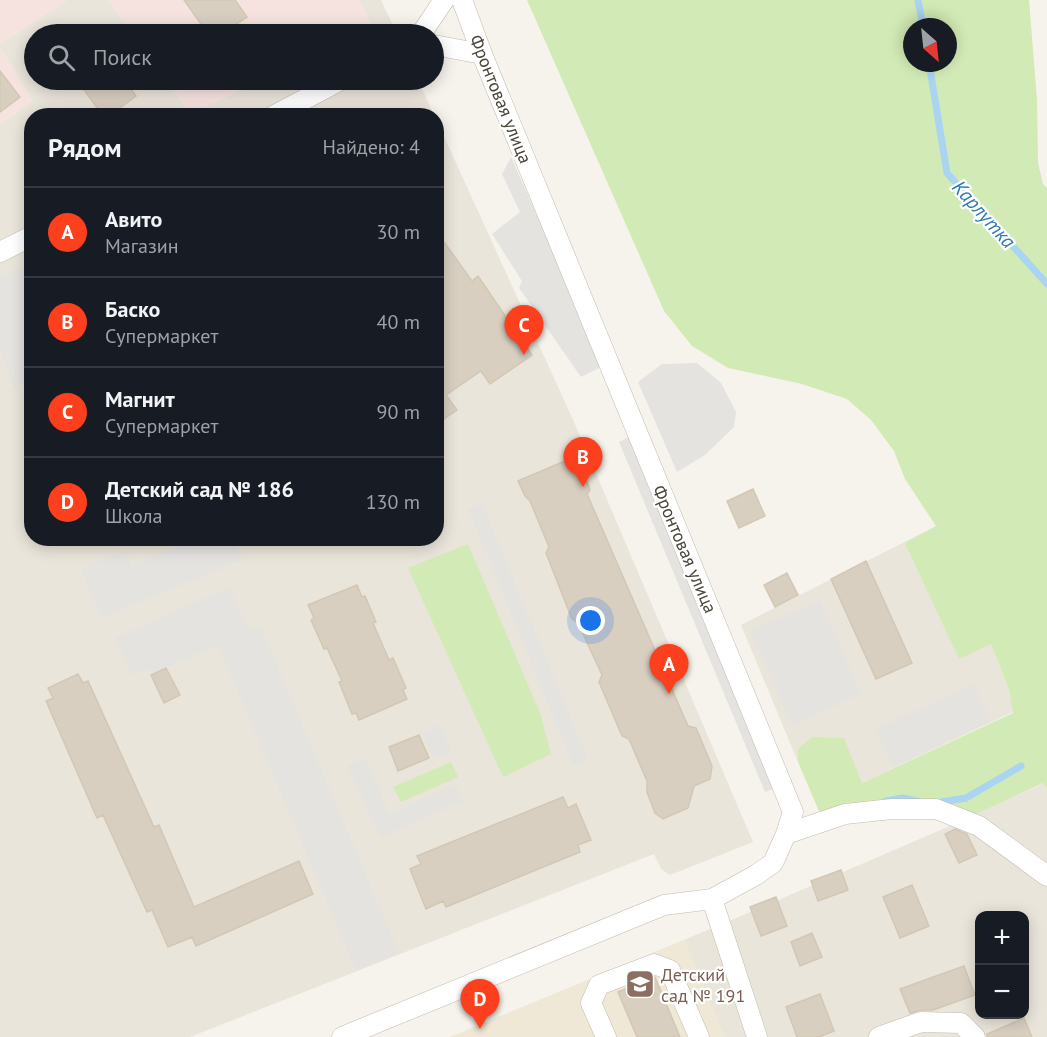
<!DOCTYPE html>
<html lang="ru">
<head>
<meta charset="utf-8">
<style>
  body { margin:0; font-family:"PT Sans",sans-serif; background:#20242c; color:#f1f3f6 }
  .controls { position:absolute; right:18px; bottom:18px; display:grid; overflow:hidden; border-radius:12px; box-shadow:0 3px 15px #0003 }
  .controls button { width:54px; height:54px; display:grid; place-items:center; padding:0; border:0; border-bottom:2px solid #363941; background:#171b24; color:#f1f3f6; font:30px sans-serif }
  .compass { position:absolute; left:903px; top:18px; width:54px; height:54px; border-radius:50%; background:#171b24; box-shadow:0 3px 15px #0003; rotate:153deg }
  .you { position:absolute; left:591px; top:621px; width:21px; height:21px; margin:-15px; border:4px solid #fff; border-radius:50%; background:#1a73e8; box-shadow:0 0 0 9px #1a73e833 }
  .badge { display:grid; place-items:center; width:39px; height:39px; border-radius:50%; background:#fc3f1d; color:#fff; font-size:20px; font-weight:700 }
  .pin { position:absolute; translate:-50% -50px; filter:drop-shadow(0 2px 3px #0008) }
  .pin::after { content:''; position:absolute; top:32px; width:21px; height:18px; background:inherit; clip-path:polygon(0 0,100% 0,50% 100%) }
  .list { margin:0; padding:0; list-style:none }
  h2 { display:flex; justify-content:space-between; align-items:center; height:78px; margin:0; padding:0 24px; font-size:26px }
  h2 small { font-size:20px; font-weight:400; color:#9ea1a6 }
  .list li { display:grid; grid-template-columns:39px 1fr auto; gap:18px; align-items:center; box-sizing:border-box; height:90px; padding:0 24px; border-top:2px solid #363941 }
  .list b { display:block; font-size:22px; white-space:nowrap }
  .list p { margin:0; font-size:20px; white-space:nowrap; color:#9ea1a6 }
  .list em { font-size:20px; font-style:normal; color:#9ea1a6 }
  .icon { flex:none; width:33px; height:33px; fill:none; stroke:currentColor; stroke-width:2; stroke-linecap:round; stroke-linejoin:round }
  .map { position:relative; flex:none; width:1047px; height:1037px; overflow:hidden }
  .search { position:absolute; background:#171b24; box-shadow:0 3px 15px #0003; left:24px; top:24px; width:420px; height:66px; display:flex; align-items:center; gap:15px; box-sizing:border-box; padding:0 21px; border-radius:33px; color:#9ea1a6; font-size:22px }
  .panel { position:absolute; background:#171b24; box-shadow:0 3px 15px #0003; left:24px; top:108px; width:420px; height:438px; border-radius:24px }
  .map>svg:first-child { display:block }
  .residential { fill:#eae5da; fill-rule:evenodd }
  .education { fill:#efe8d6 }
  .medical { fill:#f6e3e0 }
  .green { fill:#d2eab5; fill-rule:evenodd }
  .parking { fill:#e5e3e0 }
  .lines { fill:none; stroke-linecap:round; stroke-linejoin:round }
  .stream { stroke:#a9d4f2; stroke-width:7 }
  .building { fill:#d8cfc1; stroke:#d3c7b4; stroke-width:1.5 }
  .street-casing { stroke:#c2bbae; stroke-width:21 }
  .street { stroke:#fff; stroke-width:20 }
  .labels { text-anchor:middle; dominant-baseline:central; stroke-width:4.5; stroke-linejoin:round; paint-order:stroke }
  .street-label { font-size:18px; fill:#4b4439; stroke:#fff }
  .education-label { font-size:18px; fill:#785e54; stroke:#fff; text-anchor:start }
  .water-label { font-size:20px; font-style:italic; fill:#2e7ab2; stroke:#fff }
</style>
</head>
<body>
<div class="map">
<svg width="1047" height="1037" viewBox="0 0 1047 1037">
  <rect width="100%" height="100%" fill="#f6f3ec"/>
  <path class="residential" d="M67 0H108L133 34H34V80H166L190 113 264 80H418L434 115 32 116V538H436L437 121 574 422 753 842 670 875 661 869 654 854 190 1037H0V125L32 100 0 48V44Z
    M359 0H381L397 34H364L374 30Z
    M936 526 991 644 1009 690 1013 712 862 783 798 749V762L741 625Z
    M1044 783 1047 788V1037H451L734 919 966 819ZM980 916H1024V1014H980Z"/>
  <path class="education" d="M685 940 725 1037H450Z"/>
  <path class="medical" d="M0 0H67L0 44Z
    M108 0H359L374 30 364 34H133Z
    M0 48 32 100 0 125Z
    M166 80H264L190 113Z"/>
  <path class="green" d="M527 0H1029L1037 100 1038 163 1043 184 1047 188V788L1043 783 966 819 821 816 798 762V749L812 737 844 738 862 783 1013 713 1009 690 991 644 959 659 905 543 936 526 905 479 894 451 871 420 847 399 802 384 728 368 692 346 664 311ZM912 27H948V63H912Z
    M468 544 540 713 551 754 503 777 408 568Z
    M451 762 458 777 401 802 393 787Z"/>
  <path class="parking" d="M511 157 603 366 581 377 519 288 522 281 492 234 520 212 502 174Z
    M31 265 32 309 30 310 32 315 31 380 14 388 0 349V277Z
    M697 363 721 383 736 412 734 427 705 455 677 472 638 382 662 364Z
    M633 435 778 787 765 792 619 442Z
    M482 503 588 759 573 765 468 509Z
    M198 538 234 539 242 560 101 618 81 569 125 551 132 566Z
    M229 587 249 631 261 627 399 953 356 971 218 645 151 675 148 668 132 676 115 638Z
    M820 600 861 694 792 725 750 631Z
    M974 684 991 721 893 767 875 729Z
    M440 725 452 752 434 759 422 733Z
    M365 758 390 814 455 784 463 801 380 838 347 766Z"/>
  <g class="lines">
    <path class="stream" d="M918 0 923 27
      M929 63 947 173 1047 284
      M886 801 902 798 917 801
      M936 803 966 798 1021 766"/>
  </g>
  <path class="building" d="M184 0H235L247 17 222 34H208Z
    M0 71 20 97 0 112Z
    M77 80H125L136 96 109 116H103Z
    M436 231 472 281 478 276 532 355 490 384 481 371 446 395 457 410 436 424Z
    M572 458 577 471 583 472 590 490 587 494 688 726 696 728 712 766 710 779 694 786 688 808 663 819 655 813 647 792V781L629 739 622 736 599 682 602 675 578 623 572 619 546 553 549 547 530 501 525 496 518 481Z
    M753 489 765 516 739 528 727 501Z
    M866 561 912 663 876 679 831 579Z
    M787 573 798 595 775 607 764 585Z
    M357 585 362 597 365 596 376 622 373 623 389 660 393 658 406 688 403 690 407 699 359 720 356 713 352 714 339 682 342 681 327 648 324 649 311 620 314 618 308 605Z
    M166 668 180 695 164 703 151 675Z
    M78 674 83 683 88 681 154 827 159 825 194 907 299 861 313 894 196 946 192 937 168 947 152 910 147 912 103 815 97 818 46 701 53 698 48 688Z
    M419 735 429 758 398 771 389 747Z
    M563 797 568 808 576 804 591 840 578 845 580 852 446 907 443 901 426 909 410 869 421 864 417 856Z
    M955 829 967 834 977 855 959 863 945 834Z
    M841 870 848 890 818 901 811 881Z
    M912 885 929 926 900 938 883 897Z
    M776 897 787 926 761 936 750 907Z
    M812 933 822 957 800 966 791 942Z
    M964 966 975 995 933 1010H921L910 1013 900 989Z
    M655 977 680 1037H637L618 992Z
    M820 994 834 1031 819 1037H797L786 1007Z
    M1024 1018 1032 1037H987V1034Z"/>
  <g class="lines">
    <g class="street-casing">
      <path id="street" d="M421 34 444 0
        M434 45 482 54
        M273 116 341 80
        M0 252 32 236
        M786 834 845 814 892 809H936L979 826 1047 876
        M712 899 757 1037
        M342 1037 664 905 712 899 756 875 773 863 786 834 793 812 482 54 462 0
        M606 1037 591 1003 599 985 654 964 670 970 699 1037
        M879 1037 921 1022 961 1023 975 1037"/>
    </g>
    <use href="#street" class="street"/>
  </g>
  <defs>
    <g id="school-square" transform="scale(1.5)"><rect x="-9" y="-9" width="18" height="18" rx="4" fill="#8d6e63" stroke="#fff"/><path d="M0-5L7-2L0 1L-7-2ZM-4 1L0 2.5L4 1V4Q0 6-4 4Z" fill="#fff"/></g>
  </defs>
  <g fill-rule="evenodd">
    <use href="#school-square" x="640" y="984"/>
  </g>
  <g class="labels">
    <g class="street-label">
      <text transform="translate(501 99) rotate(68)">Фронтовая улица</text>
      <text transform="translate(685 549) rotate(67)">Фронтовая улица</text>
    </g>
    <g class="education-label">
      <text x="661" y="974">Детский<tspan x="661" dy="21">сад № 191</tspan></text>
    </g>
    <g class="water-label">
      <text transform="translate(984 214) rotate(48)">Карлутка</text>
    </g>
  </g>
</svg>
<div class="controls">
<button>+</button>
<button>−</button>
</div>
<svg class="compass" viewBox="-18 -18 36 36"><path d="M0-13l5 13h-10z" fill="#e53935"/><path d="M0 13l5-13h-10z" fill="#9ea1a6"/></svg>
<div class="you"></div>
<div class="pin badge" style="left:669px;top:694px">A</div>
<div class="pin badge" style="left:583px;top:487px">B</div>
<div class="pin badge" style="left:524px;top:355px">C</div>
<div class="pin badge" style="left:480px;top:1029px">D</div>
<div class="search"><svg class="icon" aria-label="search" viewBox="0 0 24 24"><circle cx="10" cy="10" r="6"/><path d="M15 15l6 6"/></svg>Поиск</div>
<section class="panel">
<h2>Рядом<small>Найдено: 4</small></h2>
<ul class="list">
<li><span class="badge">A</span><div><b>Авито</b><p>Магазин</p></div><em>30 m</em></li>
<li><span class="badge">B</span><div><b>Баско</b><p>Супермаркет</p></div><em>40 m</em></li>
<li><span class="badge">C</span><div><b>Магнит</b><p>Супермаркет</p></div><em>90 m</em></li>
<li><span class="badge">D</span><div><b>Детский сад № 186</b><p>Школа</p></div><em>130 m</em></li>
</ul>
</section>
</div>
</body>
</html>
